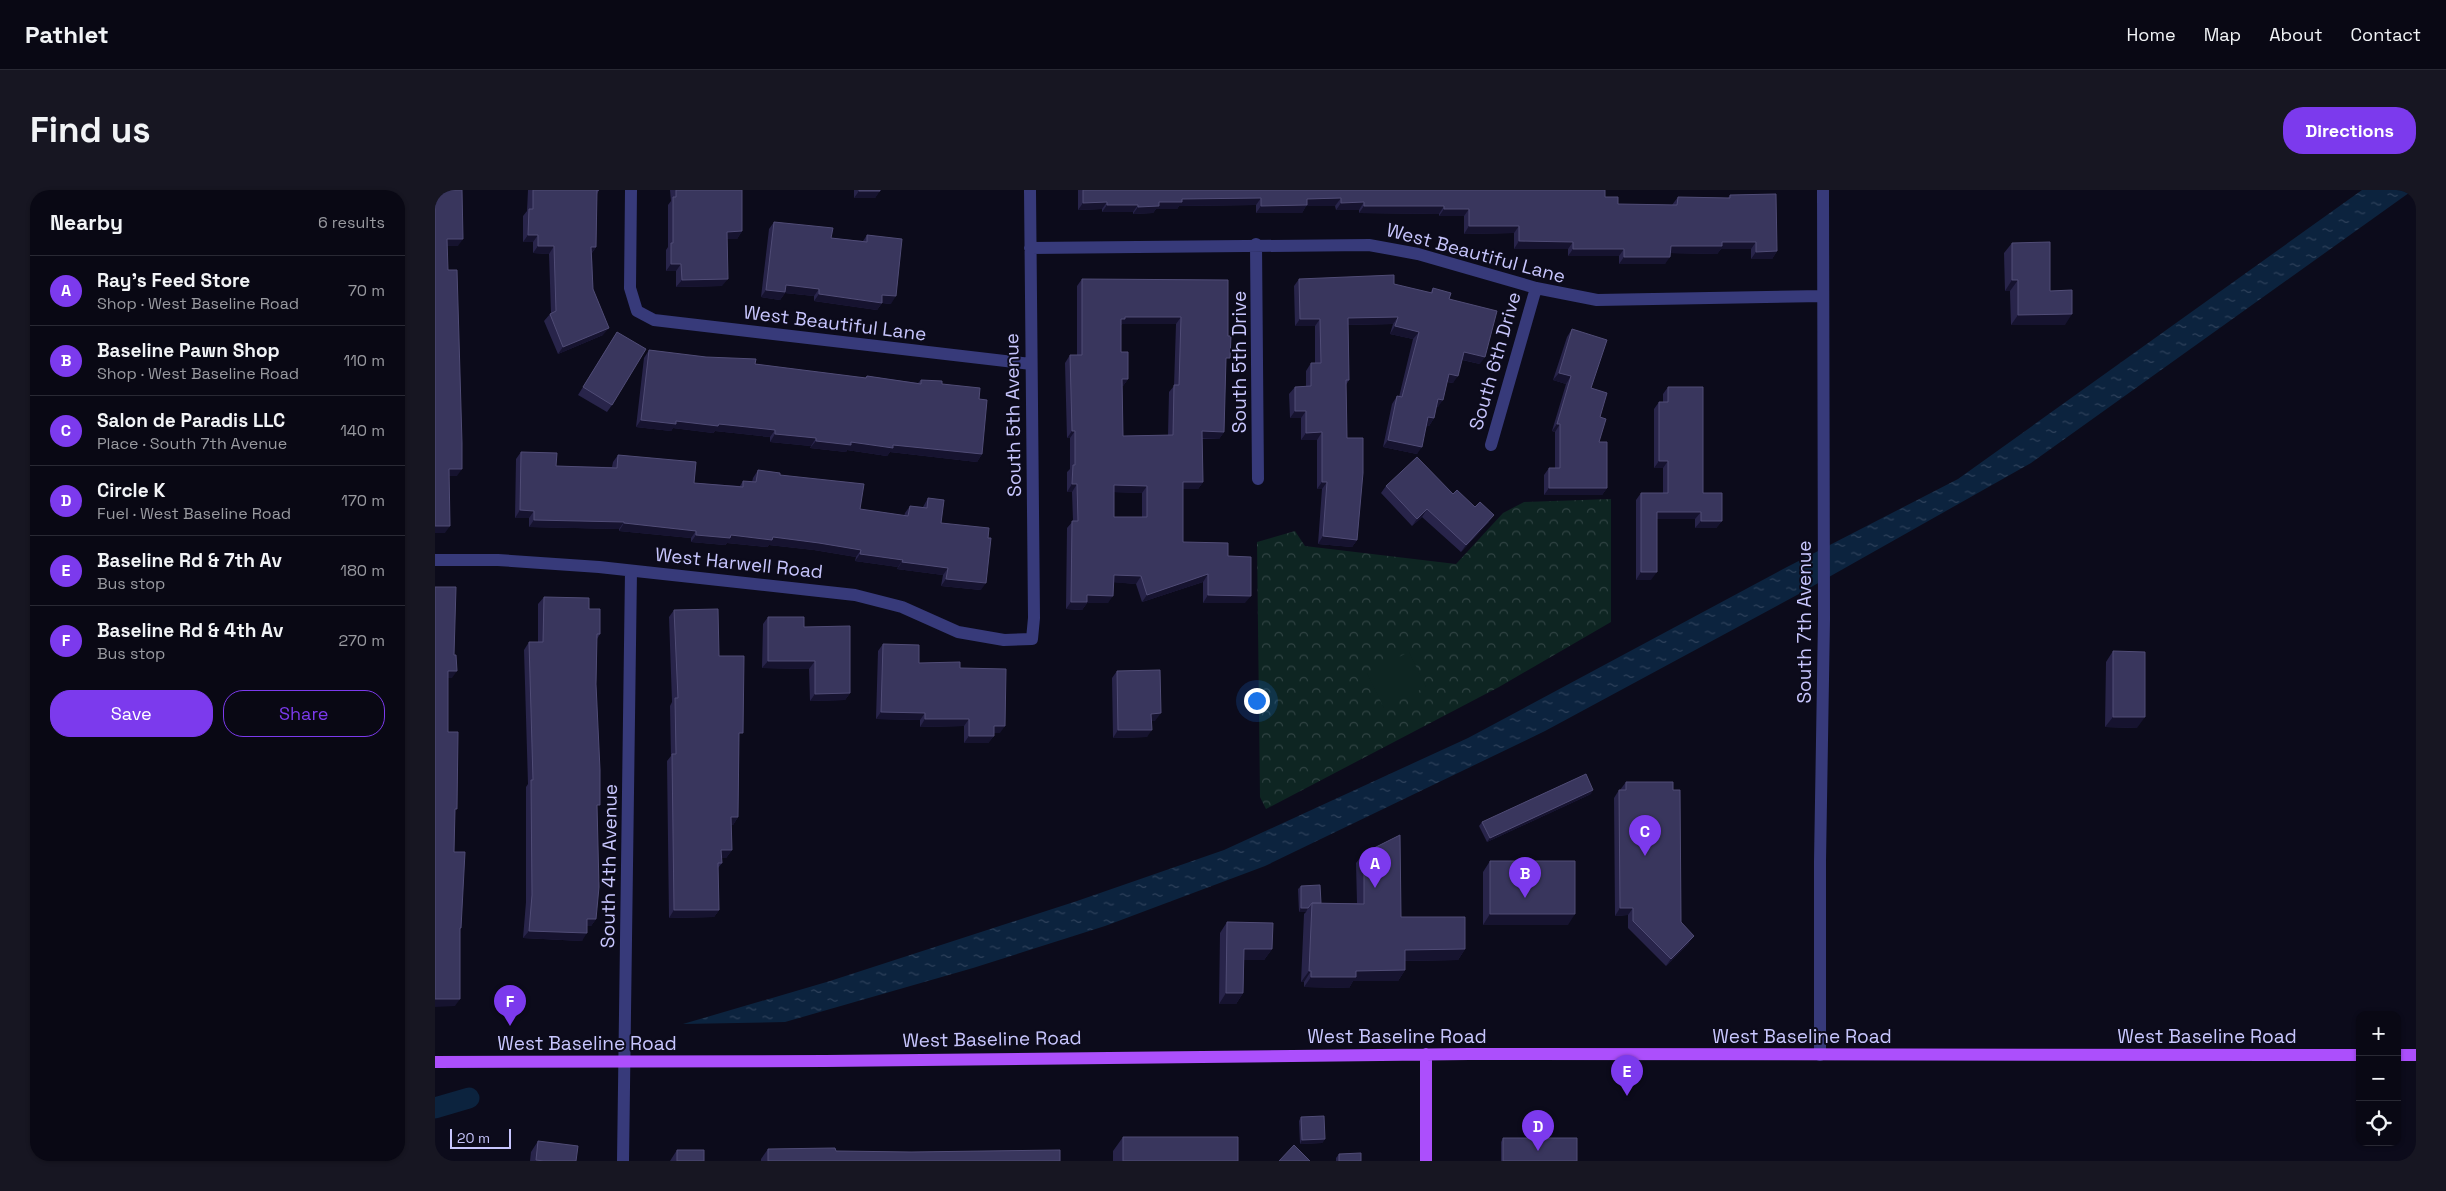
<!DOCTYPE html>
<html lang="en">
<head>
<meta charset="utf-8">
<style>
  body { margin:0; font-family:"Space Grotesk",sans-serif; background:#171622; color:#f1f3f6 }
  .controls { position:absolute; right:15px; bottom:15px; display:grid; overflow:hidden; border-radius:10px; box-shadow:0 1px 4px #0004 }
  .controls button { width:45px; height:45px; display:grid; place-items:center; padding:0; border:0; border-bottom:1px solid #292934; background:#090814; color:#f1f3f6; font:25px sans-serif }
  .scale { position:absolute; left:15px; bottom:12px; width:61px; box-sizing:border-box; padding-left:5px; border:2px solid #c8c6fe; border-top:0; font-size:14px; line-height:18px; white-space:nowrap; color:#c8c6fe; -webkit-text-stroke:4px #0c0b1b; paint-order:stroke }
  .you { position:absolute; left:821px; top:510px; width:18px; height:18px; margin:-12px; border:4px solid #fff; border-radius:50%; background:#1a73e8; box-shadow:0 0 0 8px #1a73e833 }
  .badge { display:grid; place-items:center; width:32px; height:32px; border-radius:50%; background:#7c3aed; color:#fff; font-size:16px; font-weight:700 }
  .pin { position:absolute; translate:-50% -41px; filter:drop-shadow(0 1px 2px #0008) }
  .pin::after { content:''; position:absolute; top:26px; width:18px; height:15px; background:inherit; clip-path:polygon(0 0,100% 0,50% 100%) }
  .list { margin:0; padding:0; list-style:none }
  h2 { display:flex; justify-content:space-between; align-items:center; height:65px; margin:0; padding:0 20px; font-size:21px }
  h2 small { font-size:16px; font-weight:400; color:#999aa0 }
  .list li { display:grid; grid-template-columns:32px 1fr auto; gap:15px; align-items:center; box-sizing:border-box; height:70px; padding:0 20px; border-top:1px solid #292934 }
  .list b { display:block; font-size:19px; white-space:nowrap }
  .list p { margin:0; font-size:16px; white-space:nowrap; color:#999aa0 }
  .list em { font-size:16px; font-style:normal; color:#999aa0 }
  .actions { display:flex; gap:10px; padding:15px 20px }
  .actions a { flex:1; padding:11px 0; border:1px solid #7c3aed; border-radius:20px; text-align:center; font-size:18px; color:#7c3aed }
  .actions .main { background:#7c3aed; color:#fff }
  .icon { flex:none; width:28px; height:28px; fill:none; stroke:currentColor; stroke-width:2; stroke-linecap:round; stroke-linejoin:round }
  .map { position:relative; flex:none; width:1981px; height:971px; overflow:hidden; border-radius:20px }
  header { display:flex; align-items:center; gap:30px; box-sizing:border-box; height:70px; padding:0 25px; background:#090814; border-bottom:1px solid #292934 }
  header strong { font-size:24px }
  nav { display:flex; gap:28px; margin-inline-start:auto; font-size:18px }
  .intro { display:flex; align-items:center; justify-content:space-between; box-sizing:border-box; height:120px; padding:0 30px }
  h1 { margin:0; font-size:35px }
  .button { padding:12px 22px; border-radius:20px; background:#7c3aed; color:#fff; font-size:18px; font-weight:700 }
  main { display:flex; gap:30px; padding:0 30px }
  aside { flex:1; background:#090814; border-radius:20px; box-shadow:0 1px 4px #0004 }
  .map>svg:first-child { display:block }
  .park { fill:url(#park-crowns) }
  .pitch { fill:#0e2522 }
  .water { fill:url(#water-ripples) }
  .lines { fill:none; stroke-linecap:round; stroke-linejoin:round }
  .canal { stroke:#0c233e; stroke-width:21 }
  .minor { stroke:#373a7a; stroke-width:12 }
  .major { stroke:#ac4ffc; stroke-width:12 }
  .wall { fill:#28244a; fill-rule:evenodd }
  .shaded-wall { fill:#16132f }
  .building { fill:#39365d; stroke:#504c76; fill-rule:evenodd }
  .labels { text-anchor:middle; dominant-baseline:central; stroke-width:4; stroke-linejoin:round; paint-order:stroke }
  .street-label { font-size:19px; fill:#c8c6fe; stroke:#0c0b1b }
</style>
</head>
<body>
<header>
<strong>Pathlet</strong>
<nav><a>Home</a><a>Map</a><a>About</a><a>Contact</a></nav>
</header>
<div class="intro"><h1>Find us</h1><a class="button">Directions</a></div>
<main>
<aside>
<h2>Nearby<small>6 results</small></h2>
<ul class="list">
<li><span class="badge">A</span><div><b>Ray's Feed Store</b><p>Shop · West Baseline Road</p></div><em>70 m</em></li>
<li><span class="badge">B</span><div><b>Baseline Pawn Shop</b><p>Shop · West Baseline Road</p></div><em>110 m</em></li>
<li><span class="badge">C</span><div><b>Salon de Paradis LLC</b><p>Place · South 7th Avenue</p></div><em>140 m</em></li>
<li><span class="badge">D</span><div><b>Circle K</b><p>Fuel · West Baseline Road</p></div><em>170 m</em></li>
<li><span class="badge">E</span><div><b>Baseline Rd &amp; 7th Av</b><p>Bus stop</p></div><em>180 m</em></li>
<li><span class="badge">F</span><div><b>Baseline Rd &amp; 4th Av</b><p>Bus stop</p></div><em>270 m</em></li>
</ul>
<div class="actions"><a class="main">Save</a><a>Share</a></div>
</aside>
<div class="map">
<svg width="1981" height="971" viewBox="0 0 1981 971">
  <defs>
    <pattern id="park-crowns" width="20" height="18" patternUnits="userSpaceOnUse" patternTransform="scale(1.25)"><rect width="20" height="18" fill="#0e2522"/><path d="M2 6a3 3 0 1 1 6 0M12 15a3 3 0 1 1 6 0" fill="none" stroke="#304343"/></pattern>
    <pattern id="water-ripples" width="26" height="14" patternUnits="userSpaceOnUse" patternTransform="scale(1.25)"><rect width="26" height="14" fill="#0c233e"/><path d="M2 4q2-2 4 0t4 0M15 11q2-2 4 0t4 0" fill="none" stroke="#2e415b"/></pattern>
  </defs>
  <rect width="100%" height="100%" fill="#0c0b1b"/>
  <path class="park" d="M1176 309V432L1064 497 831 619 825 607 822 352 860 341 870 356 1021 374 1068 323 1089 312Z"/>
  <path class="pitch" d="M974 462 991 497 949 518 932 483Z"/>
  <path class="water" d="M1927 0H1978L1596 273 1362 405 1110 541 830 676 670 736 538 778 350 832 248 834 395 791 642 711 789 660 1033 548 1352 377 1523 289Z"/>
  <g class="lines">
    <path class="canal" d="M0 918 34 908"/>
    <path class="minor" d="M196 0 195 98 202 121 219 130 596 174
      M821 54 823 289
      M595 58 934 55 983 64 1101 98 1162 110 1388 106
      M1056 255 1101 98
      M0 370H63L164 377 420 405 467 417 523 442 569 450 597 449 599 428 595 0
      M1385 865V672L1389 429 1388 0
      M188 971 196 381"/>
    <path class="major" d="M991 864V971
      M1962 865H1981
      M0 872 390 871 1034 864 1925 865"/>
  </g>
  <path class="wall" d="M93 0H164L162 4 161 57 157 63 158 99 168 145 123 164 109 131 115 124 116 123 114 64 98 63V52H88V26L92 21Z
    M235 0H307V41L302 49H292L287 96 241 97V81H231V60L233 57V15L236 11Z
    M419 0H445L440 8H419Z
    M643 0H1170V7L1183 14 1237 15 1243 7 1293 8 1295 5 1342 61 1337 69H1316V59H1286L1282 64 1235 63 1230 74H1184V66H1133V59H1079V43L1029 44V26H1004V24L924 23V20H901L900 16H871L867 23H821V15L744 16 742 19H721L718 23 698 24V22H667V19L643 20Z
    M339 32 396 48 428 51 432 45 456 114 447 113 442 120 379 111V106L350 103 345 110 326 107 334 39Z
    M1577 53 1630 135H1576L1575 101H1570L1569 63Z
    M647 89 793 90 789 242 784 249H767L768 292 763 299H748V352L793 366 810 413H768V392L707 412 701 394 679 392 673 413H652L647 420 631 419 632 338 638 331 637 302H632V282L635 279V248H632L630 173 635 165H642V96ZM687 134H741L739 196 734 202 733 245 688 246 687 196H688L693 189 686 162V135ZM679 302 707 303V327H679Z
    M864 89 959 94 995 103 998 98 1014 109 1045 174 1027 170 1018 193 1012 192 1003 217H1001L999 228 994 236 992 235 982 264 948 257 957 214 962 206 964 207 978 149 955 144 958 134 913 135 914 190 911 195 912 248 922 350 917 357 883 354 887 299H882V250H866V228H855L854 204 860 197H871V181L876 173H880V136H860L859 96Z
    M1137 139 1165 227 1164 252 1172 298 1167 305H1109V285L1114 278H1120V242L1117 241 1131 194 1118 190 1132 147Z
    M182 142 177 215 172 222 143 205Z
    M214 160 430 188 432 186 483 193 486 190 507 194 544 209 547 264 542 272 455 262 452 266 412 260 411 262 375 258 376 256 335 252V247L280 241 278 243 238 238 236 241 201 237 209 168Z
    M1233 197 1268 303 1287 331 1281 338H1260V329H1222L1216 390H1201V310L1206 303H1228V278H1219V219L1224 212H1228V204Z
    M86 262 121 276 177 277 178 272 183 265 259 293 305 296 308 291 317 292 318 288 323 280 345 285 425 319 469 326 470 323 475 316 488 317 493 308 506 333 546 400 506 396 508 385 462 379 463 377 420 371 421 367 379 360 334 355 332 357 292 353 290 355 256 352V348L184 341V339L94 337V328H80L81 269Z
    M951 296 1018 304 1054 332 1026 362 987 327 977 336 946 303Z
    M109 407 154 419 165 444 162 449 161 494 162 618 161 729 156 736H152L147 751 88 748 91 712V597L93 594 89 460 94 452H103V414Z
    M239 420 284 466 304 549 303 627 298 635H296L297 660 291 668H286L287 673 283 678 284 720 279 727 234 728 232 571 236 566 235 516 237 512 234 427Z
    M333 427 415 503 410 510 375 511 374 479 327 478 328 434Z
    M448 454 484 473 525 478 565 543H559V546L553 553H529V536L485 537V530L441 529 443 461Z
    M1678 461 1702 538 1670 537 1671 472Z
    M682 481 720 531H717L712 547 678 548 677 488Z
    M1191 592 1254 753 1231 776 1193 738V725L1180 726 1179 608 1184 600H1185Z
    M1156 604 1052 652 1044 636 1047 632Z
    M929 663 966 727 1030 759 1023 770 970 771V780L963 791H918L914 798 869 797V792H866L869 724 871 722H864L863 699 866 696 886 713H922L921 673Z
    M1055 671 1133 735H1048V682Z
    M792 732 837 759 829 770H809L808 803 801 814H784L785 743Z
    M866 927 890 949 887 953 865 954 864 931Z
    M688 947 803 971H678V961Z
    M1068 948 1142 971H1066V952Z
    M103 951 141 971H95L96 962Z
    M333 959 401 961 625 971H326V969Z
    M242 960 269 971H235Z
    M904 964 926 971H901V968Z"/>
  <path class="shaded-wall" d="M424 1H445L440 8H419Z
    M826 8 821 15 744 16 742 19H721L718 23 698 24 703 17 724 12 747 9Z
    M906 8 900 16H871L867 23H821L826 16 872 9Z
    M672 12 667 19 643 20 648 13Z
    M929 12 924 20H901L906 13Z
    M672 15H703L698 22H667Z
    M929 16H1009L1004 24 924 23Z
    M1009 19H1034L1029 26H1004Z
    M1034 36H1084L1079 43 1029 44Z
    M307 41 302 49H287L292 42Z
    M93 45H103L98 52H88Z
    M12 49H28L23 56H7Z
    M1084 51 1138 52 1133 59H1079Z
    M1287 52H1321L1316 59H1286L1282 64 1230 63 1236 56Z
    M103 56H119L114 64 98 63Z
    M156 57H161L155 65Z
    M1138 59H1189L1184 66H1133Z
    M1342 61 1337 69H1316L1321 62Z
    M1189 67H1235L1230 74H1184Z
    M236 74H246L241 81H231Z
    M293 89 287 96 241 97 247 90Z
    M1577 90H1583L1575 101H1570Z
    M351 95 384 99 379 106 350 103 345 110 326 107 331 100Z
    M384 104 447 105 461 106 456 114 447 113 442 120 379 111Z
    M1637 124 1630 135H1576L1583 125Z
    M690 127H746L741 134H687L685 136 686 129Z
    M963 127 958 134 908 135 913 128Z
    M865 129H885L880 136H860Z
    M960 136 984 142 978 149 955 144Z
    M174 138 168 145 123 164 128 157Z
    M1029 162 1050 167 1045 174 1024 169Z
    M1124 183 1136 186 1131 194 1118 190Z
    M1014 184 1023 186 1018 193 1009 191Z
    M687 189H693L688 196H682Z
    M1003 209 1008 210 1003 217 998 216Z
    M860 221H871L866 228H855Z
    M993 227 999 228 994 236 988 235Z
    M206 230 241 231 284 234 340 240 335 247 280 241 278 243 238 238 236 241 201 237Z
    M1122 234H1125L1120 242 1117 241Z
    M637 241H640L635 248H632Z
    M767 241 789 242 784 249 762 248Z
    M887 242 882 250H866L871 243Z
    M340 244 381 248 376 256 335 252Z
    M953 250 987 257 982 264 948 257Z
    M381 251 458 255 547 264 542 272 455 262 452 266 412 260 411 262 375 258Z
    M1224 271H1233L1228 278H1219Z
    M14 279H27L22 286H9Z
    M748 292H768L763 299H743Z
    M887 292H892L887 299H882Z
    M637 294H642L637 302H632Z
    M679 295 712 296 707 303 674 302Z
    M1114 298H1172L1167 305H1109Z
    M992 319 987 327 977 336 982 329Z
    M85 320 99 321 94 328H80Z
    M1222 322H1266L1260 329H1217Z
    M1059 325 1054 332 1026 362 1031 355Z
    M99 330 189 332 184 339 94 337Z
    M1266 331H1287L1281 338H1260Z
    M189 333 261 341 256 348 184 341Z
    M0 336H15L10 343H0Z
    M261 345H296L338 347 384 353 426 360 421 367 379 360 334 355 332 357 292 353 290 355 256 352Z
    M888 346 922 350 917 357 883 354Z
    M425 364 468 370 463 377 420 371Z
    M467 372 513 378 508 385 462 379Z
    M1206 382H1222L1216 390H1201Z
    M773 384 768 392 707 412 712 405Z
    M679 385 706 386 701 394 674 392Z
    M511 389 551 393 546 400 506 396Z
    M652 405 678 406 673 413H652L647 420 631 419 636 412Z
    M773 405 816 406 810 413H768Z
    M333 471H380L374 479 327 478Z
    M13 481H22L17 488H8Z
    M415 503 410 510 375 511 380 504Z
    M446 522 490 523 485 530 441 529Z
    M726 523 720 531H711L716 524Z
    M1678 527H1710L1702 538 1670 537Z
    M490 529H534L529 536 485 537Z
    M559 536H570L565 543H553Z
    M683 540H717L712 547 678 548Z
    M534 546H559L553 553H529Z
    M1158 600 1156 604 1052 652 1055 648Z
    M296 627H303L298 635H291Z
    M286 660H297L291 668H281Z
    M866 718H873L871 722H864Z
    M1185 718H1198L1193 725 1180 726Z
    M239 720H284L279 727 234 728Z
    M1055 724H1140L1133 735H1048Z
    M152 729H161L156 736H147Z
    M94 741 152 743 147 751 88 748Z
    M1259 746 1254 753 1231 776 1236 769Z
    M809 759H837L829 770H801Z
    M1030 759 1023 770 963 771 970 760Z
    M970 780 963 791H918L914 798 869 797 876 787 921 781Z
    M874 781H876L869 792H866Z
    M791 803H808L801 814H784Z
    M0 809H25L20 816 0 817Z
    M890 949 887 953 865 954 867 950Z"/>
  <path class="building" d="M0 0H27L28 49H12L13 80H22L27 253V279H14L15 336H0Z
    M98 0H164H162L161 57H156L158 99 174 138 128 157 115 124 121 121 119 56H103V45H93L94 19H98Z
    M241 0H307V41L292 42 293 89 247 90 246 74H236V53H238V7H241Z
    M424 0H445V1H424Z
    M648 0H1170V7H1183V14L1242 15 1243 7 1295 8V5L1341 4 1342 61 1321 62V52H1287V56H1236L1235 67H1189V59H1138V52L1084 51V36H1034V19H1009V16H929V12L906 13V8L872 9V15L826 16V8L747 9V12H724V16L703 17V15H672V12L648 13Z
    M339 32 398 38 396 48 432 52V45L467 49 461 106 447 105V113L384 104V99L351 95 350 102 331 100Z
    M1615 52V101L1637 100V124L1583 125V90H1577V53Z
    M959 85V94L997 103 998 98 1016 103 1014 109 1062 121 1050 167 1029 162 1023 186 1014 184 1008 210 1003 209 999 228 993 227 987 257 953 250 962 206 967 207 984 142 960 136 963 127 913 128 914 190H911L912 248H928V283L922 350 888 346 892 292H887V242L871 243V221H860V197L876 196V173H886L885 129H865L864 89Z
    M647 89 793 90V146H796L795 168H791L789 242 767 241 768 292H748V352L793 353V366L816 367V406L773 405V384L712 405 706 386 679 385 678 406 652 405V412H636L637 331H643L642 294H637L638 275H640V241H637L635 165H647ZM690 127H746L744 195H739L738 245 688 246 687 189H693V162H686V129H690ZM679 295 712 296V327H679Z
    M1137 139 1172 150 1156 198 1172 203 1165 227 1171 229 1164 252H1172V298H1114V278H1125V234H1122L1136 186 1124 183Z
    M182 142 211 159 177 215 148 197Z
    M214 160 271 167 321 169 320 174 431 188 432 186 486 194V190L507 191V194L545 198 544 209 552 210 547 264 458 255V258L416 252V255L381 251V248L340 244V240L284 234 283 236 241 231V234L206 230Z
    M1233 197H1268V303H1287V331H1266V322H1222V382H1206V303H1233V271H1224V212H1233Z
    M86 262 122 263 121 276 182 278 183 265 261 272 259 293 308 297V291L321 292 323 280 345 283V285L429 294 425 319 473 326 475 316 492 318 493 308 509 310 506 333 554 338 553 348H556L551 393 511 389 513 378 467 372 468 370 425 364 426 360 384 353 338 347 337 350 296 345 295 348 261 345V341L189 333V332L99 330V321L85 320Z
    M982 267 1018 304 1022 300 1040 317 1045 312 1059 325 1031 355 992 319 982 329 951 296Z
    M0 397H21L19 465H21L22 481H13V542H23L22 619H20L19 662H30L26 738H25V809H0Z
    M109 407 154 408V419H165V444H162L161 494 165 580V615H162L164 697 161 729H152V743L94 741 97 705 96 590H98L94 452H108Z
    M283 419 284 466H309L308 543H304L303 627H296L297 660H286L287 673H283L284 720H239L237 564H241L240 508H243L239 420Z
    M333 427H369V437L415 436V503L380 504V471H333Z
    M448 454 484 455V473L525 472V478L571 479 570 536H559V546H534V529H490V523L446 522Z
    M1678 461 1710 462V527H1678Z
    M725 480 726 523 716 524 717 540H683L682 481Z
    M1151 584 1158 600 1055 648 1047 632Z
    M1191 592H1238V600H1245L1246 732 1259 746 1236 769 1198 731V718H1185L1184 600H1191Z
    M965 645 966 727H1030V759L970 760V780L921 781V787H876V781H874L877 713 929 714V663Z
    M1055 671H1140V724H1055Z
    M885 695 886 713H877L873 718H866V696Z
    M792 732 838 733 837 759H809L808 803H791Z
    M889 926 890 949 867 950 866 927Z
    M688 947H803V971H688Z
    M1068 948H1142V971H1068Z
    M103 951 143 956 141 971H109L101 970Z
    M859 955 875 971H844Z
    M400 958 401 961 476 962 625 960V971H333V959Z
    M242 960H269V971H242Z
    M926 963V971H904V964Z"/>
  <g class="labels">
    <g class="street-label">
      <text transform="translate(1041 63) rotate(15)">West Beautiful Lane</text>
      <text transform="translate(400 133) rotate(7)">West Beautiful Lane</text>
      <text transform="translate(1060 171) rotate(-74)">South 6th Drive</text>
      <text transform="translate(804 172) rotate(-90)">South 5th Drive</text>
      <text transform="translate(578 225) rotate(-91)">South 5th Avenue</text>
      <text transform="translate(304 373) rotate(6)">West Harwell Road</text>
      <text transform="translate(1369 432) rotate(-90)">South 7th Avenue</text>
      <text transform="translate(174 676) rotate(-89)">South 4th Avenue</text>
      <text x="962" y="846">West Baseline Road</text>
      <text x="1367" y="846">West Baseline Road</text>
      <text x="1772" y="846">West Baseline Road</text>
      <text transform="translate(557 849) rotate(-1)">West Baseline Road</text>
      <text x="152" y="853">West Baseline Road</text>
    </g>
  </g>
</svg>
<div class="controls">
<button>+</button>
<button>−</button>
<button><svg class="icon" aria-label="locate" viewBox="0 0 24 24"><circle cx="12" cy="12" r="6"/><path d="M12 2v4M12 18v4M2 12h4M18 12h4"/></svg></button>
</div>
<div class="scale">20 m</div>
<div class="you"></div>
<div class="pin badge" style="left:940px;top:698px">A</div>
<div class="pin badge" style="left:1090px;top:708px">B</div>
<div class="pin badge" style="left:1210px;top:666px">C</div>
<div class="pin badge" style="left:1103px;top:961px">D</div>
<div class="pin badge" style="left:1192px;top:906px">E</div>
<div class="pin badge" style="left:75px;top:836px">F</div>
</div>
</main>
</body>
</html>
